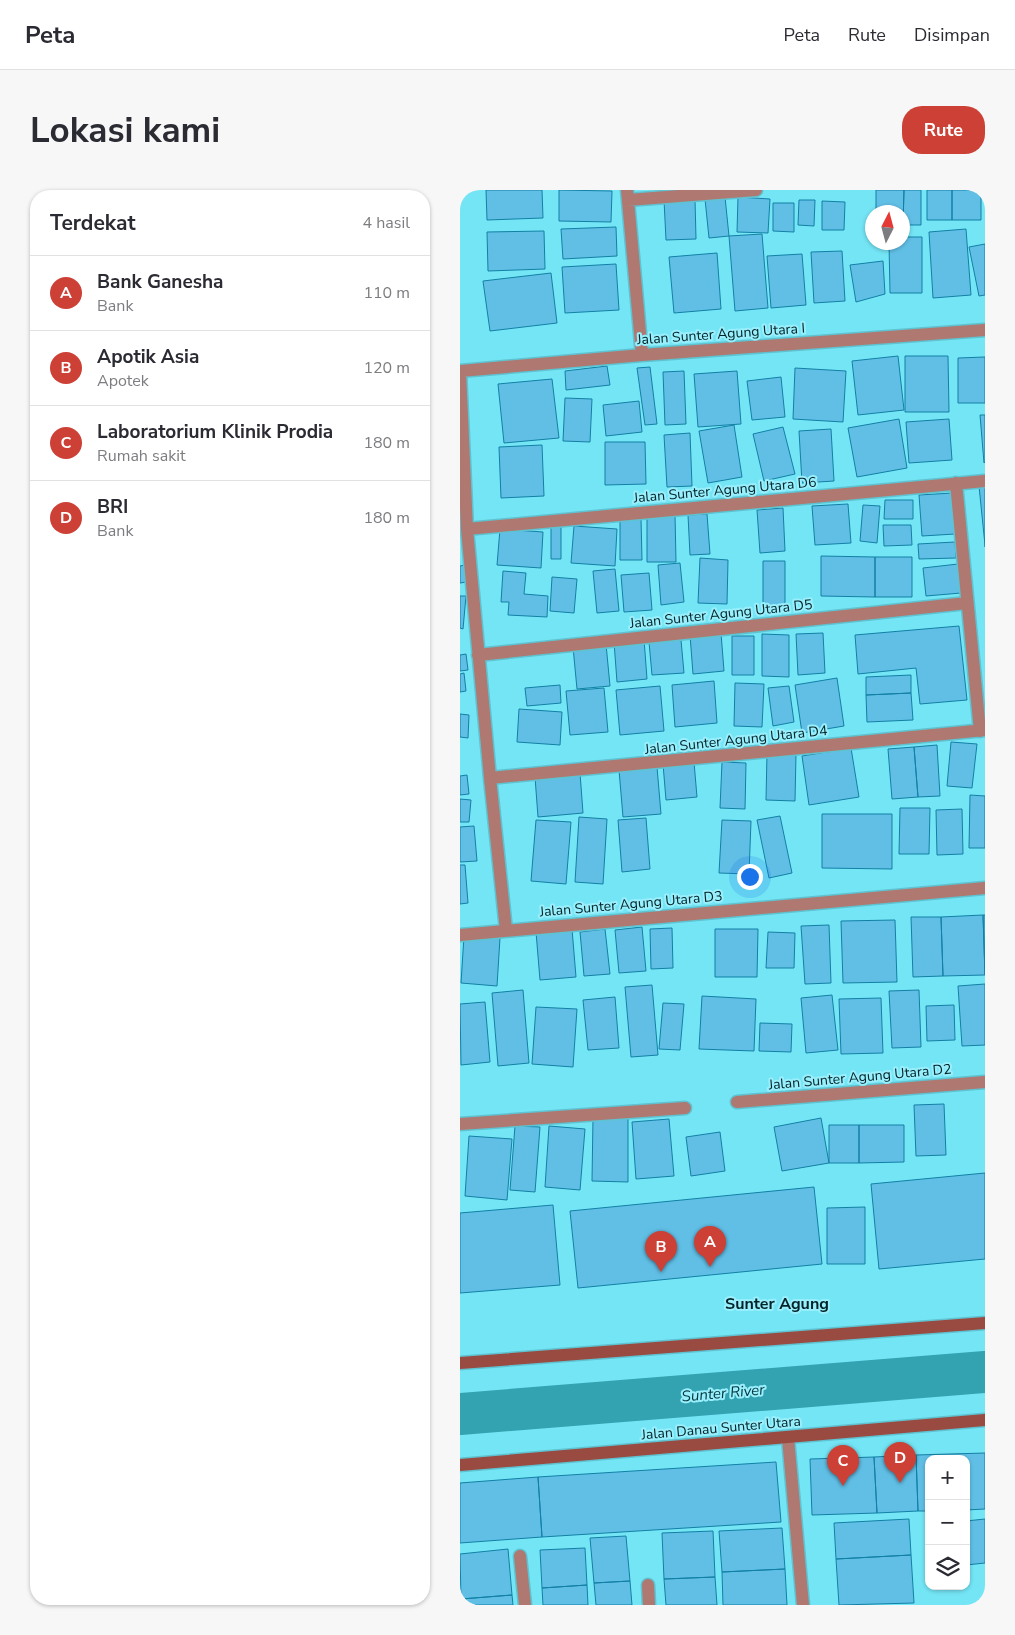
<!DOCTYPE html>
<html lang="id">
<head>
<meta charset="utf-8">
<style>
  body { margin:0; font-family:"Nunito Sans",sans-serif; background:#f7f7f7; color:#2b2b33 }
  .controls { position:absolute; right:15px; bottom:15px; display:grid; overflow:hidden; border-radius:10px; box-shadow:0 1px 4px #0004 }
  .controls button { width:45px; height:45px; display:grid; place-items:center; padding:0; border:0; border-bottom:1px solid #e1e1e2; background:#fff; color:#2b2b33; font:25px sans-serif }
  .compass { position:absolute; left:405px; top:15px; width:45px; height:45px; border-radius:50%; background:#fff; box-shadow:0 1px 4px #0004; rotate:6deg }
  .you { position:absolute; left:289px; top:686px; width:18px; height:18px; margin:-12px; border:4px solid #fff; border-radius:50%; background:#1a73e8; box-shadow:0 0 0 8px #1a73e833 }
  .badge { display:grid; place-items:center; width:32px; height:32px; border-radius:50%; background:#cd4036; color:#fff; font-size:16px; font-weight:700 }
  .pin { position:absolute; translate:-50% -41px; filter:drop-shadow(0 1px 2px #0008) }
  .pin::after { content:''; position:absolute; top:26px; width:18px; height:15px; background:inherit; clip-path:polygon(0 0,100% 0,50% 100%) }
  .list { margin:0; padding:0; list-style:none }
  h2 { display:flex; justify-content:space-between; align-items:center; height:65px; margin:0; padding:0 20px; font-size:21px }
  h2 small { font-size:16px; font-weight:400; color:#7c7c81 }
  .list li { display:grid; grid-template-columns:32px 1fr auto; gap:15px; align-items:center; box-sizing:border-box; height:75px; padding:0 20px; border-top:1px solid #e1e1e2 }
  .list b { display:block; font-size:19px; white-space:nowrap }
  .list p { margin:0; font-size:16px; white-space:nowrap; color:#7c7c81 }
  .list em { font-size:16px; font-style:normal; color:#7c7c81 }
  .icon { flex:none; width:28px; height:28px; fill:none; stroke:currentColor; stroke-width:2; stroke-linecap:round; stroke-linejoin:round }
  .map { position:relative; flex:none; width:525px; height:1415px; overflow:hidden; border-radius:20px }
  header { display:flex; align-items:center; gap:30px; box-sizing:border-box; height:70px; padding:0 25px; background:#fff; border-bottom:1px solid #e1e1e2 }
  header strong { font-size:24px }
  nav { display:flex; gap:28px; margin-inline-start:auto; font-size:18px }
  .intro { display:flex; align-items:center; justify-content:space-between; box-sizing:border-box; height:120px; padding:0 30px }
  h1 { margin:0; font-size:35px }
  .button { padding:12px 22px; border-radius:20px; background:#cd4036; color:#fff; font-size:18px; font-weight:700 }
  main { display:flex; gap:30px; padding:0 30px }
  aside { flex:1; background:#fff; border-radius:20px; box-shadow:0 1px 4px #0004 }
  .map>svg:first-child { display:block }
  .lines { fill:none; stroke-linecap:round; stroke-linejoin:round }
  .river { stroke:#33a2b1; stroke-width:42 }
  .building { fill:#61bfe6; stroke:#1280a5 }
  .minor-casing { stroke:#5fc2d0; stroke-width:15 }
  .secondary-casing { stroke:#5fc2d0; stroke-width:15 }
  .minor { stroke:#af7870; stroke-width:12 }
  .secondary { stroke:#994a41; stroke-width:12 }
  .labels { text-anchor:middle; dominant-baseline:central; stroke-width:4; stroke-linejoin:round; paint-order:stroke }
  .street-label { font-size:14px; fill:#002328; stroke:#99effc }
  .water-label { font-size:15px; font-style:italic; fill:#00353c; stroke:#99effc }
  .quarter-label { font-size:16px; font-weight:bold; fill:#002328; stroke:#99effc }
</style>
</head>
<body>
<header>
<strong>Peta</strong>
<nav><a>Peta</a><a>Rute</a><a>Disimpan</a></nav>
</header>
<div class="intro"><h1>Lokasi kami</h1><a class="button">Rute</a></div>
<main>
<aside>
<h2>Terdekat<small>4 hasil</small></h2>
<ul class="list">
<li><span class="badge">A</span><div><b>Bank Ganesha</b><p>Bank</p></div><em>110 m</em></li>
<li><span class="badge">B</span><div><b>Apotik Asia</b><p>Apotek</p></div><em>120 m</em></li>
<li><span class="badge">C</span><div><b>Laboratorium Klinik Prodia</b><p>Rumah sakit</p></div><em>180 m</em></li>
<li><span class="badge">D</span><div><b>BRI</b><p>Bank</p></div><em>180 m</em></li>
</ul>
</aside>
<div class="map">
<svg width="525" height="1415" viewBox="0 0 525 1415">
  <rect width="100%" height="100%" fill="#74e5f5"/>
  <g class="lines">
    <path class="river" d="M0 1224 525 1182"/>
  </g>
  <path class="building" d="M26 0H82L83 28 27 30Z
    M99 0 152 1 151 32 99 31Z
    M416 0H444L443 35 442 22H416Z
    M444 0H461V35H443Z
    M467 0H492V30H467Z
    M492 0H521V30H492Z
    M265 7 269 46 249 48 245 9Z
    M278 7 310 9 308 43 277 42Z
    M235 9 236 49 206 50 204 10Z
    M339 10H355L354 36 338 35Z
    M362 11 385 12 384 40H362Z
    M313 13H334V42L313 41Z
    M156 37 157 66 103 69 101 39Z
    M506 39 511 105 473 108 469 42Z
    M84 41 85 79 28 81 27 42Z
    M302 44 308 118 275 121 269 46Z
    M442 47H462V103H430L429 52H442Z
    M525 54V105L519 106 509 57Z
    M382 61 385 111 354 113 351 62Z
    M257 63 261 119 214 123 209 67Z
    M342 64 346 115 311 118 307 66Z
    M423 71 425 104 396 112 390 75Z
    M156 74 159 120 105 123 102 77Z
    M91 83 97 133 30 141 23 91Z
    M438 166 444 220 398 225 392 171Z
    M445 166H488L489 222H445Z
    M525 167V213H498V168Z
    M147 176 150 195 106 200 105 181Z
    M190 177 197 234 185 235 177 178Z
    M335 178 386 181 383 232 333 229Z
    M224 181 226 234 205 235 203 182Z
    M277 181 281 234 238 237 234 184Z
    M321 187 325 227 292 230 287 191Z
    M92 189 99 248 44 253 38 194Z
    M105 208 132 209 130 252 103 251Z
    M179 211 182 242 146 246 143 215Z
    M520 225H525V272L524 273Z
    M439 229 447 278 397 287 388 238Z
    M489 229 492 270 449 273 446 232Z
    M274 235 282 287 248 293 239 241Z
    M323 237 335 284 304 291 293 244Z
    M371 239 374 291 342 293 339 241Z
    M230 243 232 296 207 297 204 245Z
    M145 252H185L186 294 145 295Z
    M82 255 84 306 41 308 39 257Z
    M519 296H525V357V355Z
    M493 303 495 344 462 346 459 305Z
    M425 310H453V329H424Z
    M388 314 391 353 355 355 352 316Z
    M403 315 420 316 417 353 400 351Z
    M323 318 325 361 300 363 297 320Z
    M187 324H215L216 372H187Z
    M247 324 250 364 230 365 228 325Z
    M181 328 182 370H160V329Z
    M91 334H101V369H91Z
    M423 335H451L452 355 424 356Z
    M114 336 157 339 155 376 111 373Z
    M40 339 83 342 81 378 37 375Z
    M495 352 496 368 459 369 458 354Z
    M361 366 415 367V407L361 406Z
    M415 367H452V407H415Z
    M240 368 268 370 267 414 238 413Z
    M303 371H325V416H303Z
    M220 373 224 412 201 415 198 375Z
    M498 374 501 403 466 406 463 378Z
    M5 375 7 392 0 393V376Z
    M155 379 159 421 137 423 133 381Z
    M43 381 66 383 64 404 88 406 87 427 48 425 49 412H41Z
    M189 383 192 420 164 422 161 385Z
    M92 387 117 389 114 423 90 421Z
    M0 406H6L3 439 0 438Z
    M499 436 507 510 460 514 456 478 398 484 395 445Z
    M261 443 264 481 233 484 230 445Z
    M363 443 365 483 338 485 336 444Z
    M302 444 329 445V487L302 486Z
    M272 446H294V485H272Z
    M184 449 187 489 157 492 154 452Z
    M221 450 224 483 192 485 189 452Z
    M146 454 150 496 117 499 113 457Z
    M6 464 8 480 0 481V465Z
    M4 483 6 501 0 502V484Z
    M451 485V503L406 505V487Z
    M377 488 384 536 342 543 335 495Z
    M254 491 257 533 215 537 212 495Z
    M275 493 304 494 302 537 274 536Z
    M100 495 101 513 67 516 65 498Z
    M200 496 204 541 160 545 156 500Z
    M329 496 334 532 313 536 308 498Z
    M144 498 148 542 110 545 106 501Z
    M451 503 453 530 407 532 406 505Z
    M59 519 102 522 100 555 57 552Z
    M0 524 9 525 8 548 0 547Z
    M491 552 517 554 512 598 487 596Z
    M477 555 480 606 458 607 454 557Z
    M454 557 458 607 432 609 428 559Z
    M391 558 399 607 349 615 342 566Z
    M307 563 336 564 335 611 306 610Z
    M234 572 237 607 206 610 203 574Z
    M262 572 286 573 285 619 260 618Z
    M197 577 201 624 163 627 159 580Z
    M120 583 123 623 78 627 75 587Z
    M7 585 9 604 0 605V586Z
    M510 605 525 606V658H509Z
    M0 609 11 610 9 632H0Z
    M440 618H470L469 664H439Z
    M502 619 503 664 477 665 476 620Z
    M362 624H432V679L362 678Z
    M320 626 332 683 309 688 297 630Z
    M119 627 147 629 143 694 115 692Z
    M186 628 190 679 162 682 158 630Z
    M76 630 111 632 106 694 71 691Z
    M262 630 291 631 289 684 259 683Z
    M14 636 17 671 0 672V637Z
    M0 675H5L8 713 0 714Z
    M523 725H525V785Z
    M523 725 525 785 483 786 481 727Z
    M451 727H481L483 786 453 787Z
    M435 730 437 792 383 793 381 731Z
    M369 735 371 793 345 794 341 736Z
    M182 737 186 781 159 783 155 740Z
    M212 738 213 778 191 779 190 739Z
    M112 739 116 787 80 790 76 742Z
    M145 739 150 784 124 786 120 742Z
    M255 739H298L297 787H255Z
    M308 742 335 743 334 778H306Z
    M4 746 40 748 37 796 1 793Z
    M525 794V855L502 856 498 796Z
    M192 795 198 865 171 867 165 797Z
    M63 800 69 873 38 876 32 803Z
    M459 800 461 857 432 858 429 801Z
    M372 805 378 860 346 863 341 808Z
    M242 806 296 809 294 861 239 859Z
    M155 807 159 858 128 860 123 810Z
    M421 808 423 863 381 864 379 809Z
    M25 812 30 872 1 875 0 814Z
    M203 813 224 814 220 860 199 859Z
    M494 815 495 850 467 851 466 816Z
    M76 817 117 819 113 877 72 874Z
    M300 833 332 834 331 862 299 861Z
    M484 914 486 965 456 966 454 915Z
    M133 927 168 928V992L132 991Z
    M361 928 369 973 322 981 314 937Z
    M209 929 214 986 176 989 172 932Z
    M369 935H399V973H369Z
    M399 935H444V972L399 973Z
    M55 936 80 937 75 1002 50 1000Z
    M89 936 125 939 120 1000 85 997Z
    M260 942 265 981 231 986 226 947Z
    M9 946 52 949 47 1010 5 1006Z
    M525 983V1069L419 1079 411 994Z
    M354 997 362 1074 118 1098 110 1021Z
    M93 1015 100 1095 0 1103V1023Z
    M405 1017V1074H367V1018Z
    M525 1263V1319L506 1320V1269H469V1321H458L456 1265Z
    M456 1265 458 1321 417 1323 414 1267Z
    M414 1267 417 1323 352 1325 350 1269Z
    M316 1272 321 1332 82 1347 78 1287Z
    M78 1287 82 1347 0 1353V1293Z
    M449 1329 451 1365 376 1369 374 1333Z
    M525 1329V1373L506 1375V1331Z
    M322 1338 325 1379 262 1382 259 1341Z
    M253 1341 255 1387 204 1389 202 1343Z
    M166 1346 170 1391 134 1393 130 1348Z
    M125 1358 127 1395 82 1398 80 1360Z
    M48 1359 52 1405 1 1409 0 1364Z
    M451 1365 454 1413 379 1415 376 1369Z
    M325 1379 327 1415H263L262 1382Z
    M255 1387 257 1415H206L204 1389Z
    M170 1391 172 1415H136L134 1393Z
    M127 1395 128 1415H83L82 1398Z
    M52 1405 53 1415H2L1 1409Z"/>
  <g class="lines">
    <g class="minor-casing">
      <path id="minor" d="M167 0 182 165
        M168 10 296 0
        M0 181 7 339 30 588 46 740
        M0 181 182 165 525 140
        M496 293 520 541
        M7 339 525 291
        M18 465 507 413
        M30 588 525 540
        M0 745 525 698
        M277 912 525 892
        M0 934 225 918
        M328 1248 343 1415
        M60 1366 65 1415
        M188 1395 189 1415"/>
    </g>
    <g class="secondary-casing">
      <path id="secondary" d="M0 1173 525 1133
        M0 1275 525 1230"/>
    </g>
    <use href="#minor" class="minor"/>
    <use href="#secondary" class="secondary"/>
  </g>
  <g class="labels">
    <g class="street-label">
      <text transform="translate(261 144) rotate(-4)">Jalan Sunter Agung Utara I</text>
      <text transform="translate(265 300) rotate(-5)">Jalan Sunter Agung Utara D6</text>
      <text transform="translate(261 424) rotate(-6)">Jalan Sunter Agung Utara D5</text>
      <text transform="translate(276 550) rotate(-6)">Jalan Sunter Agung Utara D4</text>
      <text transform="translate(171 714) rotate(-5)">Jalan Sunter Agung Utara D3</text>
      <text transform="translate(400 887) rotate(-5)">Jalan Sunter Agung Utara D2</text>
      <text transform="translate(261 1238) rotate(-5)">Jalan Danau Sunter Utara</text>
    </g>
    <g class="water-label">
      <text transform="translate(263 1203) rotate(-5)">Sunter River</text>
    </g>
    <g class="quarter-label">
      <text x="317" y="1114">Sunter Agung</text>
    </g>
  </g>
</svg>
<div class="controls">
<button>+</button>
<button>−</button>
<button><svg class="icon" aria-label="layers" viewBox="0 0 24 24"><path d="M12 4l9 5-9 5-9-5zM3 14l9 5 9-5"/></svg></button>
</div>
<svg class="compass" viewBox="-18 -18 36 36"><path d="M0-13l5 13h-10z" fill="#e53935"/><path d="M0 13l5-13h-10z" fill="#7c7c81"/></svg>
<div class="you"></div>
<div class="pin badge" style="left:250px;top:1077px">A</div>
<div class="pin badge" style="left:201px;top:1082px">B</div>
<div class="pin badge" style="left:383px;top:1296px">C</div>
<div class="pin badge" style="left:440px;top:1293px">D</div>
</div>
</main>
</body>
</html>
